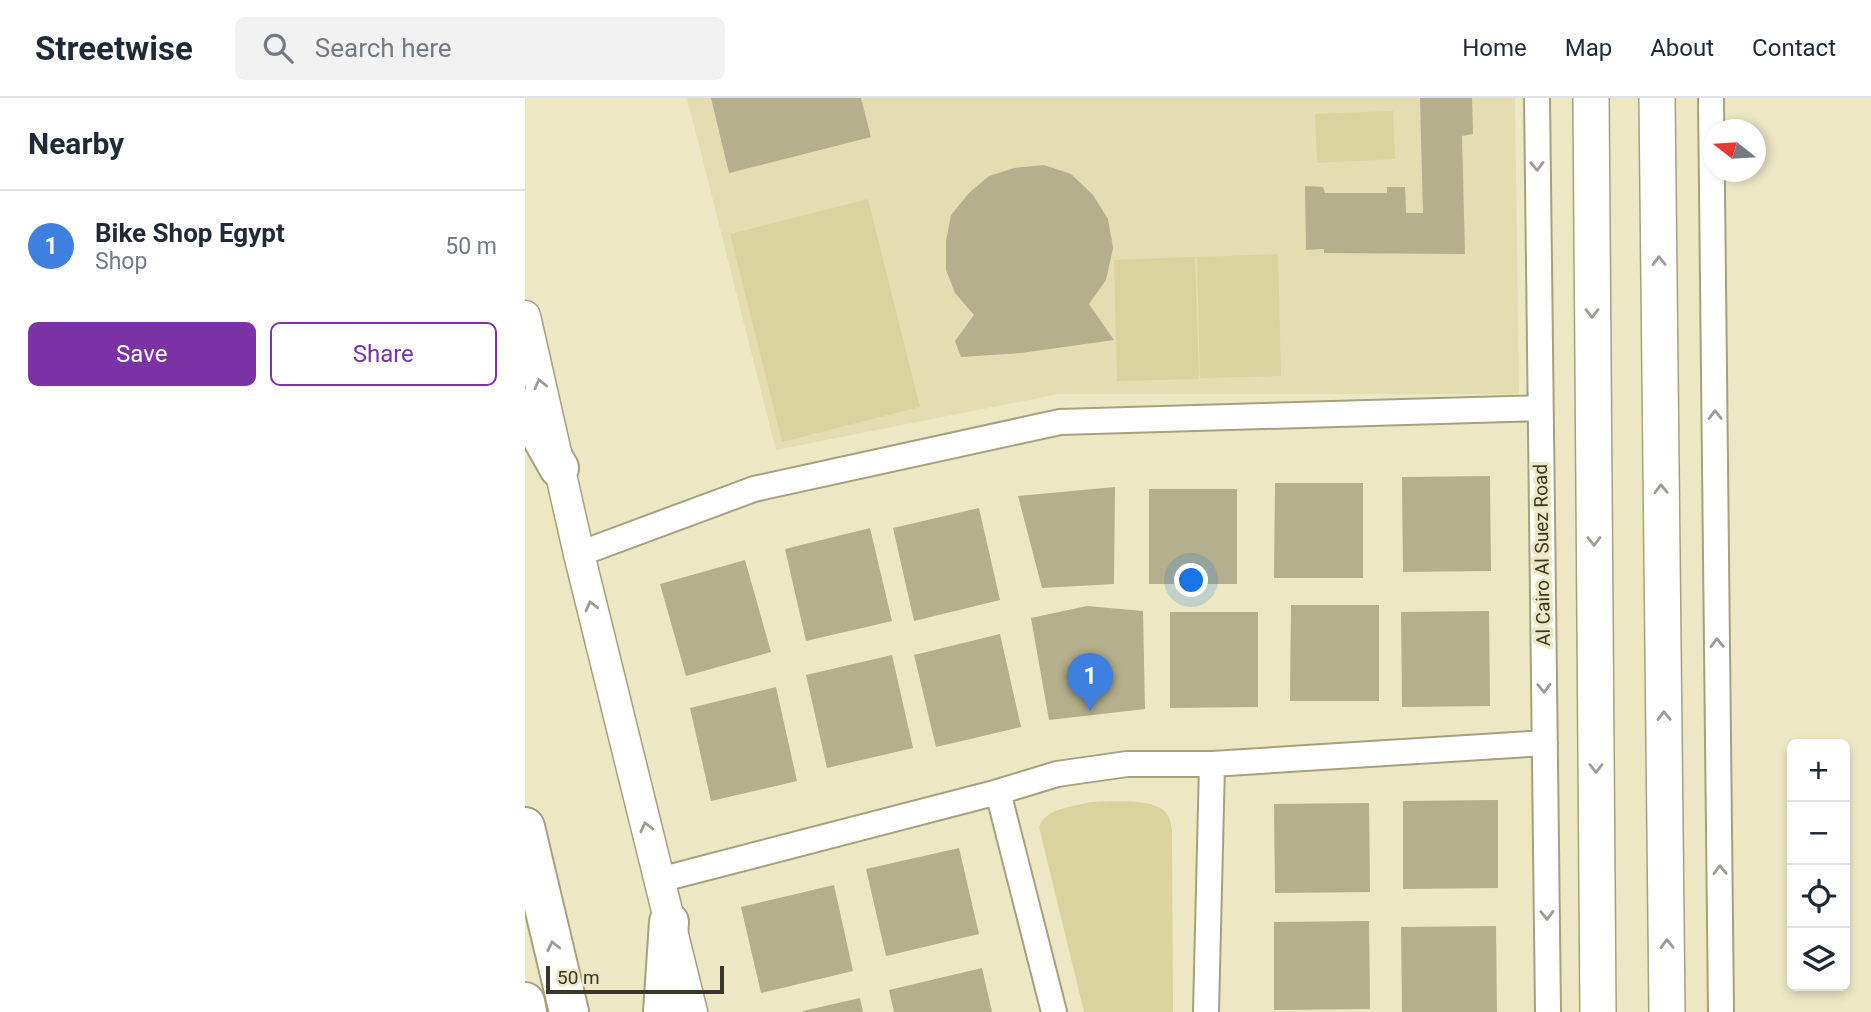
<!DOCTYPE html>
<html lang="en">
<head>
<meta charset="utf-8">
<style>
  body { margin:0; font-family:Roboto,sans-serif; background:#f2f2f3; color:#1f2937 }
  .controls { position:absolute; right:21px; bottom:21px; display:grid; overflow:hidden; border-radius:10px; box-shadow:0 4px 10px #0003 }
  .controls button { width:63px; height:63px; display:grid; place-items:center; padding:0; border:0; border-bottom:2px solid #e0e1e3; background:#fff; color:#1f2937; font:35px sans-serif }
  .compass { position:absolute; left:1178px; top:21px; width:63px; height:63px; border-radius:50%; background:#fff; box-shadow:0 4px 10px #0003; rotate:287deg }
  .scale { position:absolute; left:21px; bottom:18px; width:178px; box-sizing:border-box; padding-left:7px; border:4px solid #393729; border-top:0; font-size:19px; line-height:24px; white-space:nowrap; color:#393729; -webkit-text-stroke:5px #ede8c4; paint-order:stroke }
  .you { position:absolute; left:667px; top:483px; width:24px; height:24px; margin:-18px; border:5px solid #fff; border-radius:50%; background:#1a73e8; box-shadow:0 0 0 10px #1a73e833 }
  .badge { display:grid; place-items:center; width:46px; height:46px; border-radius:50%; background:#7b32a4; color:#fff; font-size:23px; font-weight:700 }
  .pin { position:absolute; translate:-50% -58px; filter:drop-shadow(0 2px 4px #0008) }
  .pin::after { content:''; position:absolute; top:37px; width:24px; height:21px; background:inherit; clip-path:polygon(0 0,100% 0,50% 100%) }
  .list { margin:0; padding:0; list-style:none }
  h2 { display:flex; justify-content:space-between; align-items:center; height:91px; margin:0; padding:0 28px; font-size:30px }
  h2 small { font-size:23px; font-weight:400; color:#747a83 }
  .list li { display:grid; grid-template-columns:46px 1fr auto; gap:21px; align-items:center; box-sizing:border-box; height:112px; padding:0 28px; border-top:2px solid #e0e1e3 }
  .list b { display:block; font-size:26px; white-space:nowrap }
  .list p { margin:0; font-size:23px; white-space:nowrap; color:#747a83 }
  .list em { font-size:23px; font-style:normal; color:#747a83 }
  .actions { display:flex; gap:14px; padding:21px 28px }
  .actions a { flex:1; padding:16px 0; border:2px solid #7b32a4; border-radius:10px; text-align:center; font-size:24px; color:#7b32a4 }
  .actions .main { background:#7b32a4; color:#fff }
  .icon { flex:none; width:38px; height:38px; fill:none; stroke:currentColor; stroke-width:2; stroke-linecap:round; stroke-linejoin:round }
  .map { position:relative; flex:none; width:1346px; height:914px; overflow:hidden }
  header { display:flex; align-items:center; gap:42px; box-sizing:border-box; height:98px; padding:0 35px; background:#fff; border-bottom:2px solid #e0e1e3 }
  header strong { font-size:33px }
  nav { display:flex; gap:38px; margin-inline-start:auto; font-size:24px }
  .search { width:490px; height:63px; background:#f2f2f3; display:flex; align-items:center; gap:18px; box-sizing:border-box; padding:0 24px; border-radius:10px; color:#747a83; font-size:26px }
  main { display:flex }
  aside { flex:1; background:#fff }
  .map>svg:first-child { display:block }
  .built { fill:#e3ddb1 }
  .green { fill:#dad3a0 }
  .building { fill:#b4af8c }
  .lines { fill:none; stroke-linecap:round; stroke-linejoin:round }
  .minor-casing { stroke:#a5a07e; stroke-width:28 }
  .tertiary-casing { stroke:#a5a07e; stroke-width:33 }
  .secondary-casing { stroke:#a5a07e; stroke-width:38 }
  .primary-casing { stroke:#a5a07e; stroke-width:42 }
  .minor { stroke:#fff; stroke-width:24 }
  .tertiary { stroke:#fff; stroke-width:30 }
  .secondary { stroke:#fff; stroke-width:35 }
  .primary { stroke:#fff; stroke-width:38 }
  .oneway { stroke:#9c9b94 }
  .labels { text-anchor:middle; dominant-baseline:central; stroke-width:7; stroke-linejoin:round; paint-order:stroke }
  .street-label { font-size:19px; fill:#393729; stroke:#ede8c4 }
</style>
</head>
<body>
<header>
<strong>Streetwise</strong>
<div class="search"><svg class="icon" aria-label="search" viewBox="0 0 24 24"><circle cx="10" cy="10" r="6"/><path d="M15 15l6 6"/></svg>Search here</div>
<nav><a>Home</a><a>Map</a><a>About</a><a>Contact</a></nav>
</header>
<main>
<aside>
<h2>Nearby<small></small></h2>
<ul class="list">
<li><span class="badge" style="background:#3f7fe0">1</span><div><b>Bike Shop Egypt</b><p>Shop</p></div><em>50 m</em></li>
</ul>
<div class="actions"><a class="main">Save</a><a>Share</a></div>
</aside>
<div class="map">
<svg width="1346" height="914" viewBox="0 0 1346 914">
  <rect width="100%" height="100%" fill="#ede8c4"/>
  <path class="built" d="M162 0H990L994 296H534L251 352Z"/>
  <path class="green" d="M868 13 870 61 792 65 790 16Z
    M343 101 395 309 257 344 205 136Z
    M753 156 756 278 675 280 672 159Z
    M670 159 674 281 592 283 589 162Z
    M565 704C583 704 631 699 642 716 645 720 646 727 647 732L648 914H559L514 729C521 710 547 709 565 704Z"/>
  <path class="building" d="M186 0H336L346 39 204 75Z
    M895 0H947L948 36 937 38 940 156 799 155V151L781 152 780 88 798 89 800 95H862V89H880L881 115H898Z
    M519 67 546 76 568 97 583 121 588 150 581 182 564 206 589 242 496 255 436 259 430 243 449 217 430 195 421 172V143L426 117 444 95 464 78 489 70Z
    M965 378 966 473 878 474 877 379Z
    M750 385H838V480H749Z
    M590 389 589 486 517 490 493 398Z
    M624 391H712V486H624Z
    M454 410 475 502 389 523 368 430Z
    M345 430 367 523 281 543 260 451Z
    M220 462 246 554 161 578 135 486Z
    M766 507H854V603H765Z
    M562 508 618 513 620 611 524 622 506 520Z
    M964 513 965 608 877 609 876 514Z
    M645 514H733V609L645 610Z
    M475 536 496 629 411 649 389 557Z
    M367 557 388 650 302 670 281 577Z
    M251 589 272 683 186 703 165 610Z
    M973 702V790L878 791V703Z
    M844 705 845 794 750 795 749 706Z
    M434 750 454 836 361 858 341 771Z
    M309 787 328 873 236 895 216 809Z
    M844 823 845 911 749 912V824Z
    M971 828 972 914H877L876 829Z
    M457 870 467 914H369L364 892Z
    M335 900 338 914H278V913Z"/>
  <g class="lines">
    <g class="minor-casing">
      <path id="minor" d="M1012 0 1023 914
        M1186 0 1196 914
        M54 456 229 391 535 324 1015 310
        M473 694 529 914
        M134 782 473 694 532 676 602 666H687L1020 645
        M681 914 687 666"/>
    </g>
    <g class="tertiary-casing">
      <path id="tertiary" d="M0 218 54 456 167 914"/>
    </g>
    <g class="secondary-casing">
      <path id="secondary" d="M1066 0 1073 914
        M1132 0 1142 914"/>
    </g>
    <g class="primary-casing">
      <path id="primary" d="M0 310 34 370
        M0 729 44 914
        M0 904 2 914
        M138 914 144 824"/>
    </g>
    <use href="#minor" class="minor"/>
    <use href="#tertiary" class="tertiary"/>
    <use href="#secondary" class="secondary"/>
    <use href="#primary" class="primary"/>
  </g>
  <defs><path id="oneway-chevron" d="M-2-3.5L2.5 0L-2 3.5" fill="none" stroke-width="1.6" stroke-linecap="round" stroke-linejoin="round" transform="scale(1.75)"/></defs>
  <g class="oneway">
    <use href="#oneway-chevron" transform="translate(1012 68) rotate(89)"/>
    <use href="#oneway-chevron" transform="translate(1134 163) rotate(-91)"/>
    <use href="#oneway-chevron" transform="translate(1067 215) rotate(90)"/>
    <use href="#oneway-chevron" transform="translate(15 286) rotate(-103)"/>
    <use href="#oneway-chevron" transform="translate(1190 317) rotate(-91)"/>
    <use href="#oneway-chevron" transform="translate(1136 391) rotate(-91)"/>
    <use href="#oneway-chevron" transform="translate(1069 443) rotate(90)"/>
    <use href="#oneway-chevron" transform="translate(66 508) rotate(-104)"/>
    <use href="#oneway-chevron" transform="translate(1192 545) rotate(-91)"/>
    <use href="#oneway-chevron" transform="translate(1019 590) rotate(89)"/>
    <use href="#oneway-chevron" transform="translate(1139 618) rotate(-91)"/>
    <use href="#oneway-chevron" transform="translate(1071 670) rotate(90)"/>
    <use href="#oneway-chevron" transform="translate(121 729) rotate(-104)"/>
    <use href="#oneway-chevron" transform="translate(1195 772) rotate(-91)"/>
    <use href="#oneway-chevron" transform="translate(1022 817) rotate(89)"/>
    <use href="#oneway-chevron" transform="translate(1142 846) rotate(-91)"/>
    <use href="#oneway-chevron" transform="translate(28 848) rotate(-103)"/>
  </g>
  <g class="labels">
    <g class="street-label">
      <text transform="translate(1017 457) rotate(-91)">Al Cairo Al Suez Road</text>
    </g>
  </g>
</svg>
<div class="controls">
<button>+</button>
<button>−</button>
<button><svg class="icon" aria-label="locate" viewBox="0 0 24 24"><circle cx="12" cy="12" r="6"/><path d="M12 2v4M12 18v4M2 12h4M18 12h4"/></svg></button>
<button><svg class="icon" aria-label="layers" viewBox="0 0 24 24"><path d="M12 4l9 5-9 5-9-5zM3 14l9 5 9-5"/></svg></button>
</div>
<svg class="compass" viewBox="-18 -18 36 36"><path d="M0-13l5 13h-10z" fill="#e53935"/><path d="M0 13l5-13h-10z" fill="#747a83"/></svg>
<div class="scale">50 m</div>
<div class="you"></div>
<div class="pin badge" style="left:565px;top:613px;background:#3f7fe0">1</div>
</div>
</main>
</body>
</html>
